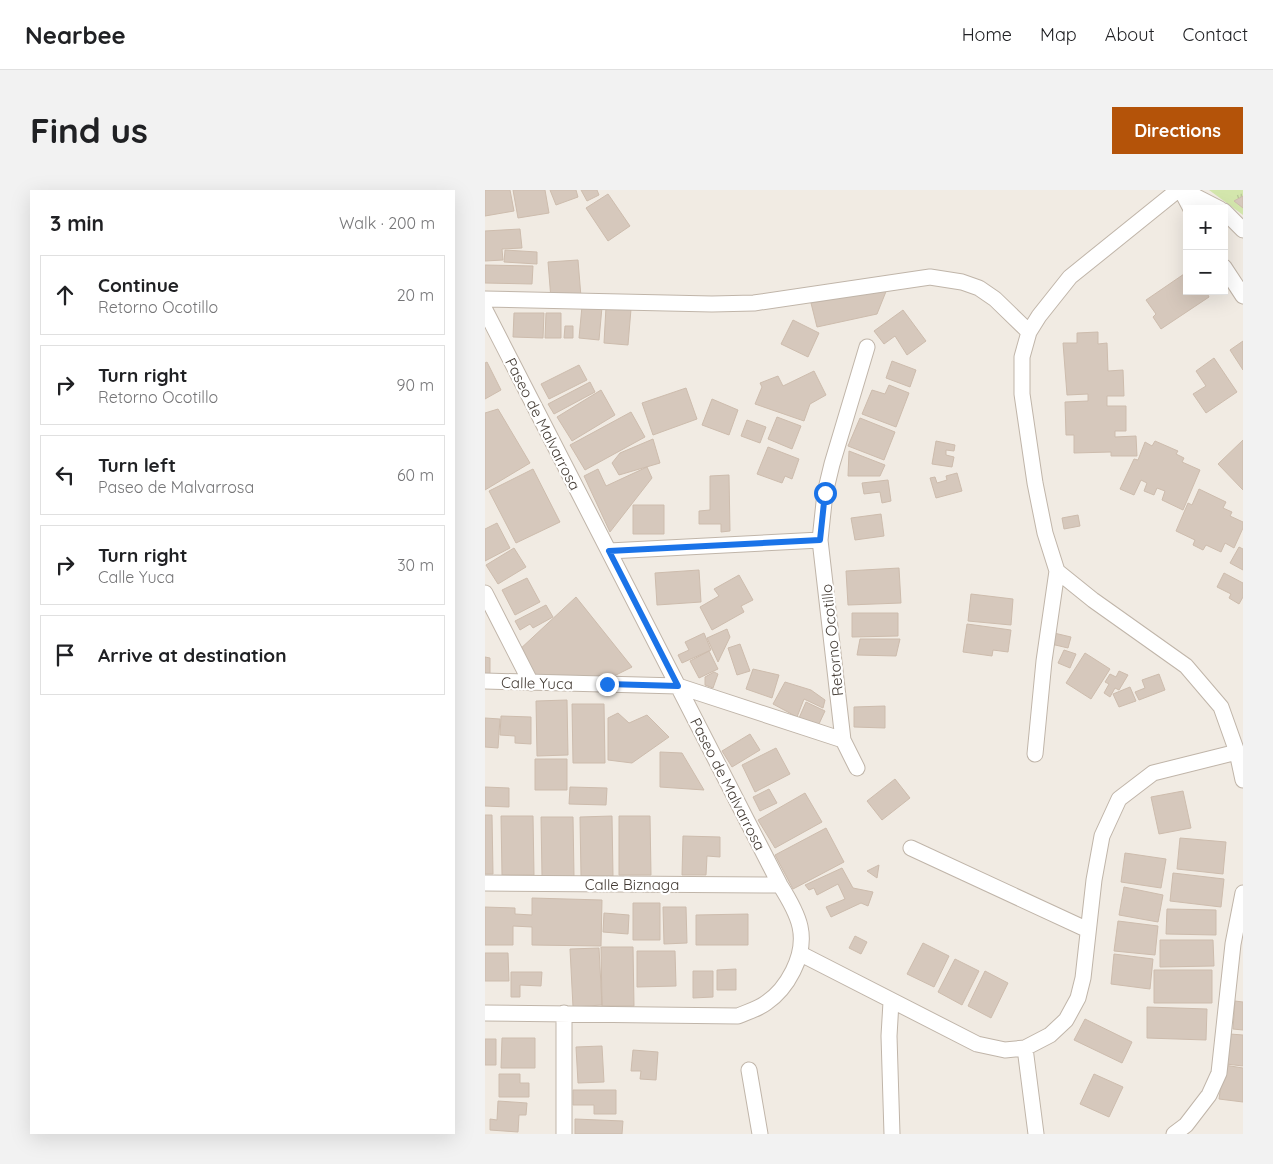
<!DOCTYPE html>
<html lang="en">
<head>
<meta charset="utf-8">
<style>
  body { margin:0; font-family:Quicksand,sans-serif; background:#f2f2f2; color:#202124 }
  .controls { position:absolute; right:15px; top:15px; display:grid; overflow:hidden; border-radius:0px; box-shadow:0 5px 20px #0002 }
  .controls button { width:45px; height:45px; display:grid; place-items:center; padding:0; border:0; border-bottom:1px solid #e0e0e0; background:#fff; color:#202124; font:25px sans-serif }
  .stop { position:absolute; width:15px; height:15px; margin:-11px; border:4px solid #1a73e8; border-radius:50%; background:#fff }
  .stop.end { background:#1a73e8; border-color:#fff; box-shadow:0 1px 5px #0008 }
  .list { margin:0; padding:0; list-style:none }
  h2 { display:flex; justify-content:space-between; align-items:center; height:65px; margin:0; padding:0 20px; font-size:21px }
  h2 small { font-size:16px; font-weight:400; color:#757577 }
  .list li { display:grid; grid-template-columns:32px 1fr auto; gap:15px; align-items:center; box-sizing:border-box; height:80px; margin:0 10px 10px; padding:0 10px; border:1px solid #e0e0e0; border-radius:0px }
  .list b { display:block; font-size:19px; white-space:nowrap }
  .list p { margin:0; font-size:16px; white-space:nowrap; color:#757577 }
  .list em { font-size:16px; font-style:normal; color:#757577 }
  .icon { flex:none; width:28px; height:28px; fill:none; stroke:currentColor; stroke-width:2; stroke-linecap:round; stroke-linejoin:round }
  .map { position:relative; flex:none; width:758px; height:944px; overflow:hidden; border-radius:0px }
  header { display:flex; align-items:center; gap:30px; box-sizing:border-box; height:70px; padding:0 25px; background:#fff; border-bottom:1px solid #e0e0e0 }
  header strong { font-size:24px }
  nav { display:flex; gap:28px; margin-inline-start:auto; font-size:18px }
  .intro { display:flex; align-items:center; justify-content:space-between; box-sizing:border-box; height:120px; padding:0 30px }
  h1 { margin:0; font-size:35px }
  .button { padding:12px 22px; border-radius:0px; background:#b45309; color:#fff; font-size:18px; font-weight:700 }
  main { display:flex; gap:30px; padding:0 30px }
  aside { flex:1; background:#fff; border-radius:0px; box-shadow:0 5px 20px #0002 }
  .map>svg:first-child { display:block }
  .grass { fill:url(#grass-tufts) }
  .building { fill:#d6c8bc; stroke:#cdbcad }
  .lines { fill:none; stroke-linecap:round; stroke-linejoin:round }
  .street-casing { stroke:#c0b5a9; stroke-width:17 }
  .street { stroke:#fff; stroke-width:15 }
  .route { stroke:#1a73e8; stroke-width:6 }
  .labels { text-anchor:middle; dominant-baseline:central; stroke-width:4.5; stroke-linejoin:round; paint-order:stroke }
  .street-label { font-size:15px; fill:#433b34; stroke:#fff }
</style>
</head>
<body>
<header>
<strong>Nearbee</strong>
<nav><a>Home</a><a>Map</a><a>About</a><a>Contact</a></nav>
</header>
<div class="intro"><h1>Find us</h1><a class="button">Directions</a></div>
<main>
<aside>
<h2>3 min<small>Walk · 200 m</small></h2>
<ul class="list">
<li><svg class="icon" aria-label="ahead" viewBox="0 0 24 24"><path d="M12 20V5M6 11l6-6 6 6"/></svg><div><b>Continue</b><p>Retorno Ocotillo</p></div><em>20 m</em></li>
<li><svg class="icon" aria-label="right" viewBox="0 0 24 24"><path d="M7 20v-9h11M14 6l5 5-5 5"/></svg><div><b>Turn right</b><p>Retorno Ocotillo</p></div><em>90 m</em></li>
<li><svg class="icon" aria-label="left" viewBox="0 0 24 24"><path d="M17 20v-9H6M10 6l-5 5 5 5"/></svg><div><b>Turn left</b><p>Paseo de Malvarrosa</p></div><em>60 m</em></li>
<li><svg class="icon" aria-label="right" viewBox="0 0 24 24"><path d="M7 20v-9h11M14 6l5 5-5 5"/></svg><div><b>Turn right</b><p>Calle Yuca</p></div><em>30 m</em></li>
<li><svg class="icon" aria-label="arrive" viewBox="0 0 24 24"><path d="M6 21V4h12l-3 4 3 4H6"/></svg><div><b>Arrive at destination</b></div></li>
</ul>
</aside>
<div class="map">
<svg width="758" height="944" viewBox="0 0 758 944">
  <defs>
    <pattern id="grass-tufts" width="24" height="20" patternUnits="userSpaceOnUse" patternTransform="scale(1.25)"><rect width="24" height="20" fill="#d3e6ac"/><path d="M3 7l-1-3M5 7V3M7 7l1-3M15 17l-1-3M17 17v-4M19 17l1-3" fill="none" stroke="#b6c695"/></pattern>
  </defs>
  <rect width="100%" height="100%" fill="#f1ebe3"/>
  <path class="grass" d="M724 0H758V25Z"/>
  <path class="building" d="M0 0H25L29 21 0 26Z
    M28 0H60L64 23 33 28Z
    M65 0H91L93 7 71 15Z
    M96 0H112L114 5 102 11Z
    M123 4 145 36 123 51 101 18Z
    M758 6V18L749 11Z
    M35 39 37 58 17 59 18 70 0 71V41Z
    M20 60 52 62V74L19 72Z
    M93 70 96 107 66 109 63 72Z
    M0 75 48 76 47 94 0 93Z
    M702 82V101H721L724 107 676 139 668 127 671 124 661 110Z
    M402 99 392 124 332 137 326 113Z
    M97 116 117 117 114 150 94 148Z
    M121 117 146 119 143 155 119 153Z
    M418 120 441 151 422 165 410 146 399 154 389 141Z
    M29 123H59L58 148 28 147Z
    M61 123H76V148H60Z
    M308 130 334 143 323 167 296 154Z
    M80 136H88V148H79Z
    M613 142V154L622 153 623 181 638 180 639 206H622V216H641V241H630V247L651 246 652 266H626V262L589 263V245H581L580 212 603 211V204L582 205 578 153H592V143Z
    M758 151V180L745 160Z
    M729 168 752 202 721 223 708 204 721 196 711 181Z
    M407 171 431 180 425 197 401 188Z
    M2 172 16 200 0 209V173Z
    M94 175 102 190 64 209 56 194Z
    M329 181 341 205 325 214 319 231 270 214 277 197 275 193 293 186 298 196Z
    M105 192 110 202 69 224 63 214Z
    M404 195 424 203 411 237 377 224 387 200 400 204Z
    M201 198 212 229 168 245 157 213Z
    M116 200 130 225 87 251 72 227Z
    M227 209 253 220 244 245 217 235Z
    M13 219 45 273 0 300V223Z
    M146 222 160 247 100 280 85 255Z
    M292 227 316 236 307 259 283 249Z
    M375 228 410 242 399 270 363 256Z
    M262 230 281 237 275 253 256 246Z
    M168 249 175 273 134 285 127 273 135 263Z
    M758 250V300L733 274Z
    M451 251 470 255 469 261 461 260V265L469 267 467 277 447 274Z
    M670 251 693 261 691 264 699 268 697 272 715 280 698 320 677 310 680 301 672 298 669 305 659 301 662 293 656 290 649 305 635 299 649 269 653 270 660 252 667 256Z
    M283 257 314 269 307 289 300 286 297 293 272 284Z
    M364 261 400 275 395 286H363Z
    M162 277 167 288 125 342 99 286 113 279 121 296Z
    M48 279 75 332 31 353 4 301Z
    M472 283 477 301 451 308 445 288 450 287 452 293 462 290 461 286Z
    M244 285 245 341 236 342V334H214V321L225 320V286Z
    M403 290 406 311 397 313 395 302 379 304 377 293Z
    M714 299 741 312 738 318 747 322 745 326 758 332V338L749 358 740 353 736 362 721 355 718 360 708 355 710 350 691 341 703 313 707 315Z
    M148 315H179V344H148Z
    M396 324 399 346 370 350 366 328Z
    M593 325 595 336 579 339 577 328Z
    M12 333 25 358 0 371V339Z
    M754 357 758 359V380L745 373Z
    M29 358 41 377 13 394 1 375Z
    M414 378 416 413 363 415 361 381Z
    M214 380 216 412 172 415 170 383Z
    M739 383 758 393V407L754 414 744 408 746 404 732 397Z
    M254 385 268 410 256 416 259 422 227 440 215 417 234 406 229 399Z
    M42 388 55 412 30 425 17 400Z
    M486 404 528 409 526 435 483 431Z
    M91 407 147 477 121 490 46 489 33 461Z
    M61 415 68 427 48 438 45 434 35 440 30 431Z
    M367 423H413V446L367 447Z
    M482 434 526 440 523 462 508 460 507 466 478 462Z
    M242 439 245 447 233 472 222 448Z
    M219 443 226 460 197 473 193 465 204 460 200 452Z
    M569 443 586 447 583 458 566 454Z
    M375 449H415L411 466 372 465Z
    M255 454 265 481 252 485 243 458Z
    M579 460 591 464 585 478 573 473Z
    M224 461 233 479 214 488 205 471Z
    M600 463 625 479 606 509 581 493Z
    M0 467 5 468V486H0Z
    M268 479 294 485 287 508 261 499Z
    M634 481 643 485 634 500 630 498 625 507 619 503 624 494 620 492 625 484 631 487Z
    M229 482 233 484 228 498 220 495V487Z
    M674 484 680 500 654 510 650 502 660 498 657 490Z
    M300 492 326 500 340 510 338 518 319 509 312 527 288 514Z
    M645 497 651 511 634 517 628 504Z
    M82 510 83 565 52 566 51 511Z
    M321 512 340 521 333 536 314 528Z
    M87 514H119L120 573H88Z
    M400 516V538L369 537V517Z
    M133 523 144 533 162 525 184 547 147 573 123 570V528Z
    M16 526 46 527V554L30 553V546L15 545Z
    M0 528 15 529 13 558 0 557Z
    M265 544 275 560 247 577 237 561Z
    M291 558 305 584 270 602 257 575Z
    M175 562 197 563 219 600 175 597Z
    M50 569H82V600H50Z
    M410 589 425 608 397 630 382 611Z
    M0 597 24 598V617L0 616Z
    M85 597 122 598 121 615 84 614Z
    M284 599 292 613 275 621 268 607Z
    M698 601 706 638 674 644 666 607Z
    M320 603 337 632 290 658 273 630Z
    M0 625H7L8 684H0Z
    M16 626H48L49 685H17Z
    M127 626 128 686H96L95 627Z
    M134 626H165L166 685H134Z
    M56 627H88L89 686H57Z
    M341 638 359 672 308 699 290 665Z
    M198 646 235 647V667L222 666 221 685H197Z
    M695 648 741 652 738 684 692 679Z
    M640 663 681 669 676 698 636 692Z
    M394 675 392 688 382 681Z
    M357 678 368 698 388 702 383 716 376 713 346 727 341 717 360 709 353 694 332 705 329 698 324 700 320 695Z
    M688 683 739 689 736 717 685 711Z
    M639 697 678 705 673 732 634 725Z
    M47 708 117 710 116 756 47 755V737L28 736V755H0V717L30 718V724L47 725Z
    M148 713H175V750H148Z
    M178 717H201L202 753 179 754Z
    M682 719 731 720V745L681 744Z
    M119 723 144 725 143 744 118 742Z
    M263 724V755H211V725Z
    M633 731 673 736 670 765 629 761Z
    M370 746 382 752 376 764 364 758Z
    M675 750H728L729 776 675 777Z
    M438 753 464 766 449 797 422 784Z
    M116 757H148L149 816H117Z
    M114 758 117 815 88 817 85 759Z
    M152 761H190L191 796 152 797Z
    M0 763H23L24 791H0Z
    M629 764 668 769 665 799 626 794Z
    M470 769 494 781 477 815 453 802Z
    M251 779V800H232V780Z
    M669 780H727V813H669Z
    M208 781H228V807L208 808Z
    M500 781 523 793 506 828 483 816Z
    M26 782H57L56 796 35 795V807H26Z
    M750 811 758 812V840L748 839Z
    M662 817 722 819 721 850 662 848Z
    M600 829 647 852 637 873 589 850Z
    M745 844 758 845V876L741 874Z
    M17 848H50V878H16Z
    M0 849H11V875H0Z
    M117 856 119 892 93 893 91 857Z
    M148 860 173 862 171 890 155 889 156 881H146Z
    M739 875 758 878V912L734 909Z
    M14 884H35V893H44V907H14Z
    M609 884 638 897 624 927 595 914Z
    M88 900H131V924H109V915H88Z
    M13 911 42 913 41 925H34L33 942 5 940V929L12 930Z
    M90 929 138 931 137 944H90Z"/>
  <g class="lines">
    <g class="street-casing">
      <path id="street" d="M693 0 585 87 554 126 544 142 537 167V204L550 293 560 343 572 381 608 410 701 476 736 517 752 562 758 590
        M696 0 706 19
        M698 0 735 19
        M739 21 758 40
        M739 77 758 106
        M0 109 227 114 269 113 445 87 477 92 494 98 510 109 544 142
        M0 120 295 695C314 725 325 747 308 781 302 793 293 805 281 813 273 819 262 822 253 826L0 823
        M124 361 335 350
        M0 403 46 493
        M0 491 193 496 358 550 372 578
        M358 550 335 350 340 303 347 274 382 157
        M550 564 559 471 572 381
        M426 658 603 740
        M0 693 295 695
        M316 764 492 854 520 860 540 858 565 845 581 830 593 808 598 788 609 690 617 646 634 609 668 583 752 562
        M406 812 404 846 407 944
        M540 858 551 944
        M264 880 275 944
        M79 944V823
        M689 944 701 935 724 905 734 883 748 754 758 703"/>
    </g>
    <use href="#street" class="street"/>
  </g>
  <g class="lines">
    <path class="route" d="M122 494 193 496 124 361 335 350 340 303"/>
  </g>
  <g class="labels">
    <g class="street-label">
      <text transform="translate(58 234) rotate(63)">Paseo de Malvarrosa</text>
      <text transform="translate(347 450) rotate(-96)">Retorno Ocotillo</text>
      <text transform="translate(52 493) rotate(1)">Calle Yuca</text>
      <text transform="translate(243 594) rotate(63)">Paseo de Malvarrosa</text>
      <text x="147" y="694">Calle Biznaga</text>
    </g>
  </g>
</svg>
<div class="controls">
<button>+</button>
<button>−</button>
</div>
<div class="stop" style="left:340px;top:303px"></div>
<div class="stop end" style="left:122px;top:494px"></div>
</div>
</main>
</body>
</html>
